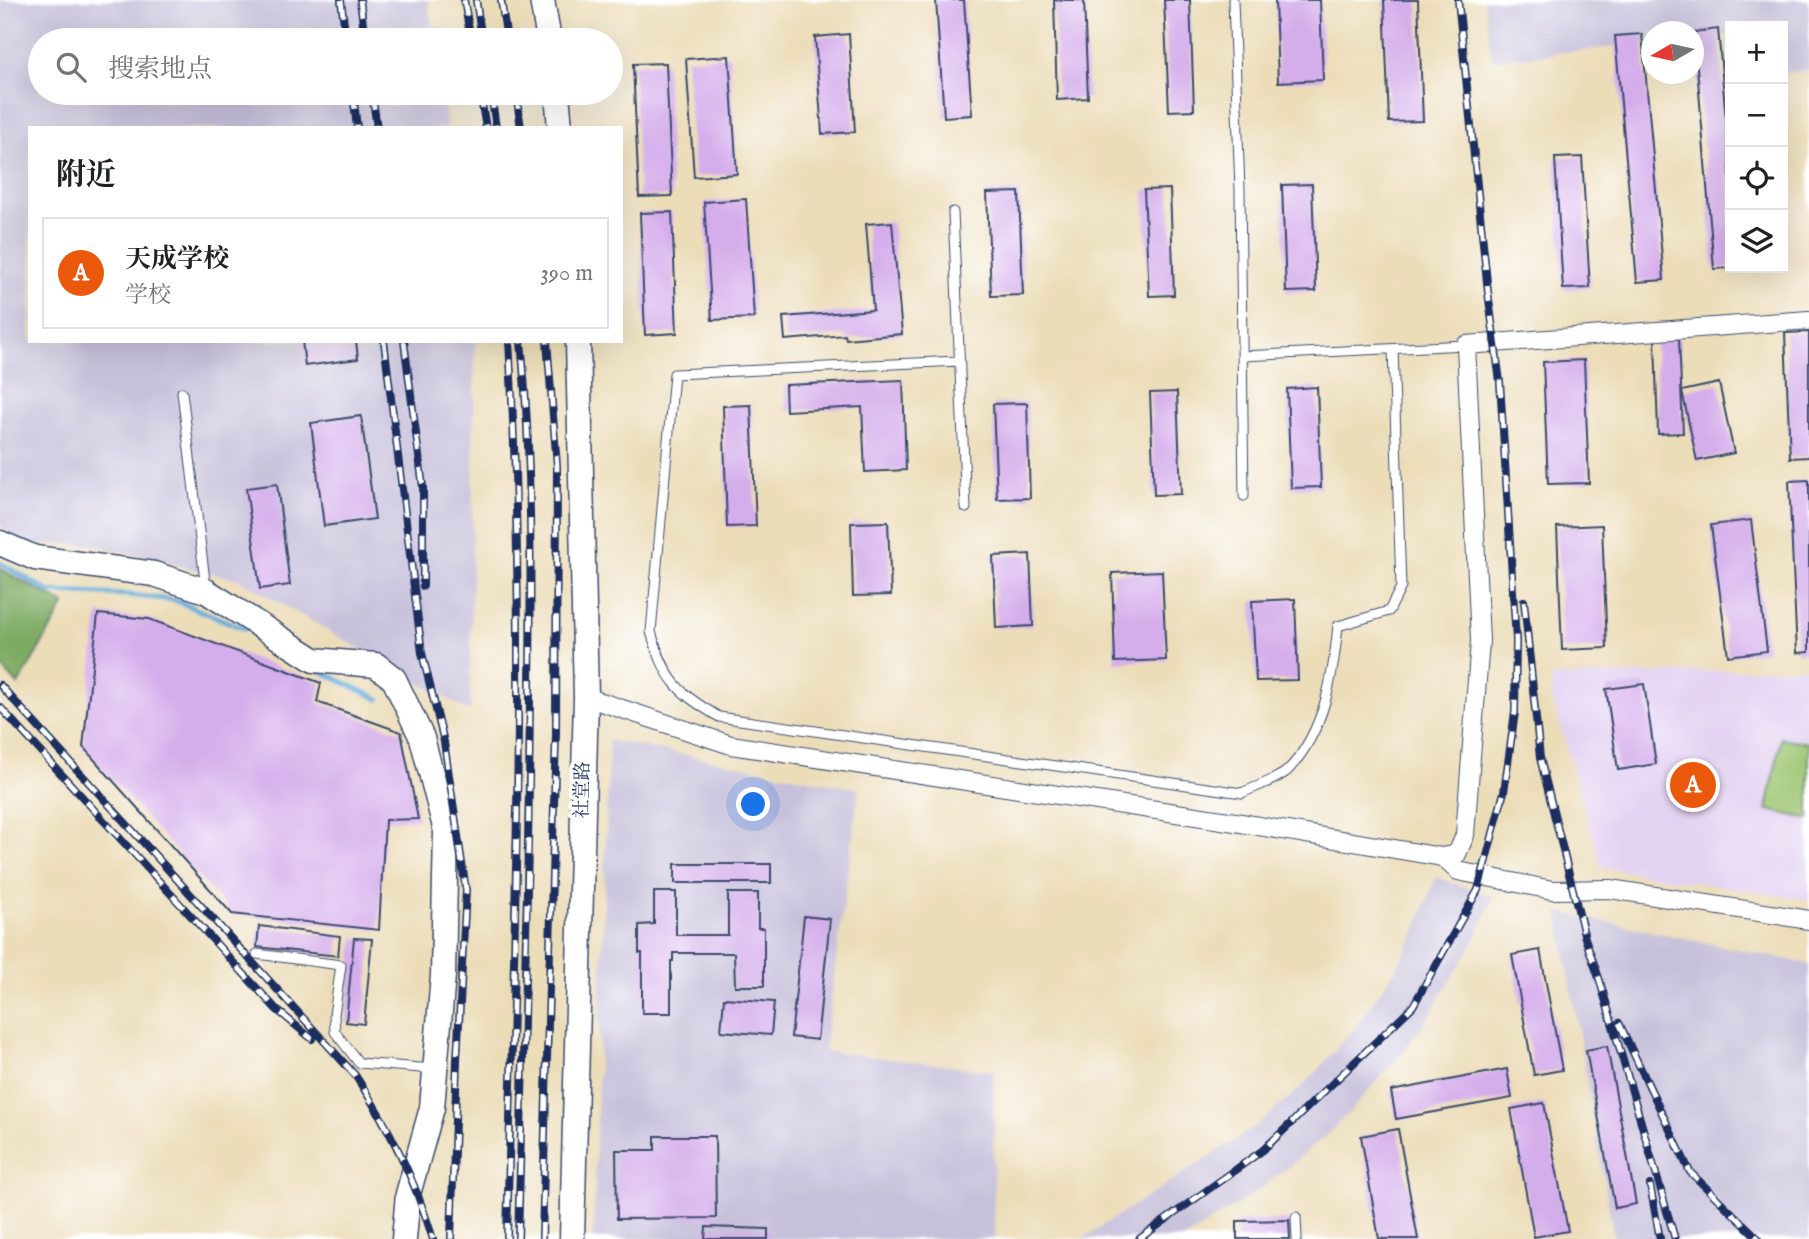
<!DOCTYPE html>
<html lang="zh">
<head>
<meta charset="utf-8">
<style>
  body { margin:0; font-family:"IM FELL English","Noto Serif SC",serif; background:#f6f6f6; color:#202124 }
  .controls { position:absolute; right:21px; top:21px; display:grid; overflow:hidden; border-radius:0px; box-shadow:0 7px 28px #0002 }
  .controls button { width:63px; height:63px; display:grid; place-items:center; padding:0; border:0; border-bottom:2px solid #e0e0e0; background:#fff; color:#202124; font:35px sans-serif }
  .compass { position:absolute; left:1641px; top:21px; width:63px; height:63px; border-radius:50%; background:#fff; box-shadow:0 7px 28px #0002; rotate:261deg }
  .you { position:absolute; left:754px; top:805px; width:24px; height:24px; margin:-18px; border:5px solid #fff; border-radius:50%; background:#1a73e8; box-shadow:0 0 0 10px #1a73e833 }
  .badge { display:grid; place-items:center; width:46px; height:46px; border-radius:50%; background:#ea580c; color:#fff; font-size:23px; font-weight:700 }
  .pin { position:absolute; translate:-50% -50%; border:4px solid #fff; box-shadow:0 2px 7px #0006 }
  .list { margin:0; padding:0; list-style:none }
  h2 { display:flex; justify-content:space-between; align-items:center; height:91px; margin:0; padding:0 28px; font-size:30px }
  h2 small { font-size:23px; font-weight:400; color:#757577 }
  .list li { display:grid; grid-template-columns:46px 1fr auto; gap:21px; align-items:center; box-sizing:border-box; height:112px; margin:0 14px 14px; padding:0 14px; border:2px solid #e0e0e0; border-radius:0px }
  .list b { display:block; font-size:26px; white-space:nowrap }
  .list p { margin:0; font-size:23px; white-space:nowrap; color:#757577 }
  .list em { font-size:23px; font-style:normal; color:#757577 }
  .icon { flex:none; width:38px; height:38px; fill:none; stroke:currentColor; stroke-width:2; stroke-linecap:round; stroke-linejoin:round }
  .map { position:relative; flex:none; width:1809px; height:1239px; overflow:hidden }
  .search { position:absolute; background:#fff; box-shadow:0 7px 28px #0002; left:28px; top:28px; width:595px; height:77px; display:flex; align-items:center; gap:18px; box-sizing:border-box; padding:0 24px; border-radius:38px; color:#757577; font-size:26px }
  .panel { position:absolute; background:#fff; box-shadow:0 7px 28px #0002; left:28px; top:126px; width:595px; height:217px; border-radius:0px }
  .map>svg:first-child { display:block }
  .built { fill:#e3d3f2 }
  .industrial { fill:#c6c0da }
  .green { fill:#9dc672; stroke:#5c7a68; stroke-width:2 }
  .forest { fill:#7eab64; stroke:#4c6d61; stroke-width:2 }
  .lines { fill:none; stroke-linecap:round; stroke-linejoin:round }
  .stream { stroke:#63acdb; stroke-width:5 }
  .building { fill:#d4adeb }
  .lane-casing { stroke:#3a496c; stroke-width:11 }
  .street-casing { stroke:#3a496c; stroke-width:20 }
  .secondary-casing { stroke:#3a496c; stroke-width:27 }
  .lane { stroke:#fff; stroke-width:9 }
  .street { stroke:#fff; stroke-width:18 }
  .secondary { stroke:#fff; stroke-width:24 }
  .rail-casing { stroke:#1b2f5e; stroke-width:8 }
  .rail { stroke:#fff; stroke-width:5; stroke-dasharray:16; stroke-linecap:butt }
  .labels { text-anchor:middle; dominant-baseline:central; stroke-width:7; stroke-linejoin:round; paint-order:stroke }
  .street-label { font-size:19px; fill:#1b2f5e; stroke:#fff }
</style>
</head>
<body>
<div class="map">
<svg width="1809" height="1239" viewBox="0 0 1809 1239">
  <rect width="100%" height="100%" fill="#fff"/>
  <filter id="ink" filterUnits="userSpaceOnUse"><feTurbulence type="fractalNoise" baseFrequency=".0143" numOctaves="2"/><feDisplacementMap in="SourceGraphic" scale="14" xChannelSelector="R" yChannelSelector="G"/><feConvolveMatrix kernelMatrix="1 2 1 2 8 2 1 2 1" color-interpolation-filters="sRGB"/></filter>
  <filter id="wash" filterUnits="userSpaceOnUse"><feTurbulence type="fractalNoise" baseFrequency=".00686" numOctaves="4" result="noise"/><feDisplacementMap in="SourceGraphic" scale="28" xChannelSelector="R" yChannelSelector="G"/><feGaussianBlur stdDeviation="1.57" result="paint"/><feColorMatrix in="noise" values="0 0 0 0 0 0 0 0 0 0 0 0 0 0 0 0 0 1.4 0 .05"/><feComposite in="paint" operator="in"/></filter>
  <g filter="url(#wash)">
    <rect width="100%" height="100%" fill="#ecddb9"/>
    <path class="built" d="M1809 667V900L1602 868 1553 702 1551 677Z"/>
    <path class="industrial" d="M0 0H428L434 40H40V93H442L447 128H30V341H475L470 712 240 580 89 544 26 545 0 526Z
      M1484 0H1809V70L1783 73V26H1730V61L1727 35 1694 38V32H1652L1651 43 1492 60Z
      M609 740 859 789 824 1051 993 1071 994 1239H593Z
      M1436 877 1494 897 1471 947 1427 1019 1403 1052 1351 1111 1323 1138 1262 1188 1184 1239H1082L1255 1127 1307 1082 1353 1030 1397 967 1415 933Z
      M1558 912 1809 964V1239H1614Z"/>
    <path class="green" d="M1781 738 1809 743V819L1767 810Z"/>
    <path class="forest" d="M0 569 65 604 18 685 0 665Z"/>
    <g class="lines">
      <path class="stream" d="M0 563 50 592 129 595 174 600 245 629
        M318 670 379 699"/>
    </g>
    <g id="blocks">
      <path class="building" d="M936 0H964L972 115 944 117Z
        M1054 0H1084L1088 98 1057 100Z
        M1164 0H1190L1194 110 1169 111Z
        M1275 0H1320L1323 80 1278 82Z
        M1384 0H1418L1423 121 1389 122Z
        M1718 29 1730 164V268L1714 269 1694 32Z
        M849 34 855 132 822 134 815 37Z
        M1642 34 1664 280 1637 282 1615 36Z
        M729 56 737 174 694 177 686 59Z
        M666 63 672 196 639 197 633 64Z
        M1582 157 1590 288 1563 289 1555 158Z
        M1312 184 1316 291 1286 292 1282 185Z
        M1170 189 1174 295 1149 296 1144 190Z
        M1019 192 1023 295 991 296 987 193Z
        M746 199 754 318 712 320 704 202Z
        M672 212 677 333 645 335 640 213Z
        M892 222 902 334 846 339 845 335 785 340 783 317 873 310 866 224Z
        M1809 332V457L1790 458 1785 333Z
        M1655 339H1679L1683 433 1658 434Z
        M302 341H356L358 359 305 366Z
        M1584 360 1589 483 1548 484 1543 362Z
        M903 380 906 470 865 472 862 407 786 411 785 385Z
        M1719 383 1734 453 1697 461 1682 391Z
        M1317 387 1321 487 1291 488 1287 389Z
        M1177 392 1181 494 1154 495 1150 393Z
        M1027 403 1030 498 997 499 993 404Z
        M751 405 756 526 727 527 723 406Z
        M361 416 375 519 324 526 311 423Z
        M1809 480V652L1797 653 1789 481Z
        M277 484 290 585 260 589 246 488Z
        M1751 520 1767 651 1728 656 1711 525Z
        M888 522 891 595 853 596 851 523Z
        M1602 525 1607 648 1562 650 1557 527Z
        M1030 554 1033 626 996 628 993 556Z
        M1162 571 1166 660 1115 662 1112 573Z
        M1295 599 1298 680 1256 681 1252 601Z
        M98 614 149 619 321 683 317 702 401 732 418 819 385 820 379 930 232 914 83 747Z
        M1644 684 1656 764 1618 770 1606 689Z
        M675 864H771V883H675Z
        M654 892H676V935H728V893H758V928H764V986H735L734 953H673V961H671V1013H642V953H639V925L654 924Z
        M804 916 830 919 817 1040 791 1037Z
        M259 926 340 936 338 956 257 947Z
        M354 938 372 939 364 1024 346 1022Z
        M1540 950 1562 1070 1534 1075 1512 955Z
        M724 998 774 1002 771 1035 721 1031Z
        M1607 1046 1636 1204 1615 1208 1586 1050Z
        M1507 1069 1512 1098 1396 1119 1391 1091Z
        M1544 1103 1568 1231 1534 1237 1511 1109Z
        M1398 1129 1418 1239H1379L1361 1136Z
        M655 1136H715L716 1218 617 1219 616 1150H655Z
        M1289 1220 1290 1239H1237V1221Z
        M706 1227 768 1229V1239H705Z"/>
    </g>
  </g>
  <g filter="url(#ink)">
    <use href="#blocks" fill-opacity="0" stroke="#3a496c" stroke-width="2"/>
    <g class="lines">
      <g class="lane-casing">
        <path id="lane" d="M1233 0 1240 190 1244 496
          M953 212 966 508
          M1242 356 1466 345
          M960 361 674 374 651 632C666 680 675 691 719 717L1242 793C1254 787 1282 778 1290 768 1325 729 1333 676 1338 626L1389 611 1401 587 1393 349
          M182 392 206 589
          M257 954 341 965 334 1015 335 1032 359 1063 433 1069
          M1296 1217 1297 1239"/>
      </g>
      <g class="street-casing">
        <path id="street" d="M586 697 731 745 1235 822 1442 857 1457 854 1465 835 1480 641 1466 345 1809 320
          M1442 857 1458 871 1552 890 1610 889 1809 920"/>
      </g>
      <g class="secondary-casing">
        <path id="secondary" d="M542 0 549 40
          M557 93 560 128
          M0 543 35 558 154 574 206 591 314 660 376 665 394 679 422 738 446 831 443 975 432 1108 408 1194 404 1239
          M572 1239 586 697 578 341"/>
      </g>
      <use href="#lane" class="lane"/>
      <use href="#street" class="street"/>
      <use href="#secondary" class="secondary"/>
      <g class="rail-casing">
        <path id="rail" d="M341 0 346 40
          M360 0 365 40
          M464 0 471 40
          M476 0 482 40
          M501 0 507 40
          M353 93 357 128
          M372 93 377 128
          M480 93 486 128
          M491 93 496 128
          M516 93 521 128
          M384 341 422 653 444 742 466 890 457 1060 451 1239
          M404 341 423 487V586
          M1524 601 1540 758 1585 938 1599 978 1675 1239
          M0 685 355 1075C390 1128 414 1178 433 1239
          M0 707 276 1009 312 1039
          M1619 1023 1690 1172 1759 1239
          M1650 1185 1660 1239
          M507 1239C514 940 527 640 509 341
          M518 1239C523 1056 529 873 530 690 531 573 532 457 521 341
          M542 1239 556 733 557 466 547 341
          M1139 1239 1263 1150 1413 1006 1478 890 1504 792 1515 712 1516 640 1500 382 1488 292 1458 0"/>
      </g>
      <use href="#rail" class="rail"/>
    </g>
  </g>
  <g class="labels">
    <g class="street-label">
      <text transform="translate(583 790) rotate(-89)">社堂路</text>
    </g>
  </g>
</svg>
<div class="controls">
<button>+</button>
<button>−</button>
<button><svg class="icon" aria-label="locate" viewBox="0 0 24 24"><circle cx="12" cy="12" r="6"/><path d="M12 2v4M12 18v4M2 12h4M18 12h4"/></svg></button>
<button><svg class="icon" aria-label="layers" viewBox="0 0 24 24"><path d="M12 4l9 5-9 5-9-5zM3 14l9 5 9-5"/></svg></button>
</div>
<svg class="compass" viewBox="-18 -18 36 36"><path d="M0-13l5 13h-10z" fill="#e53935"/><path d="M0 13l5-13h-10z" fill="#757577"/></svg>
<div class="you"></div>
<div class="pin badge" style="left:1693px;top:785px">A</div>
<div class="search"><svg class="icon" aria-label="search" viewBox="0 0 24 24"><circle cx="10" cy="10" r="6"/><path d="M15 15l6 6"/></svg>搜索地点</div>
<section class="panel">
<h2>附近<small></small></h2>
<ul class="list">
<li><span class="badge">A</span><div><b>天成学校</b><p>学校</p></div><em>390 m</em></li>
</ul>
</section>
</div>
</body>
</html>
